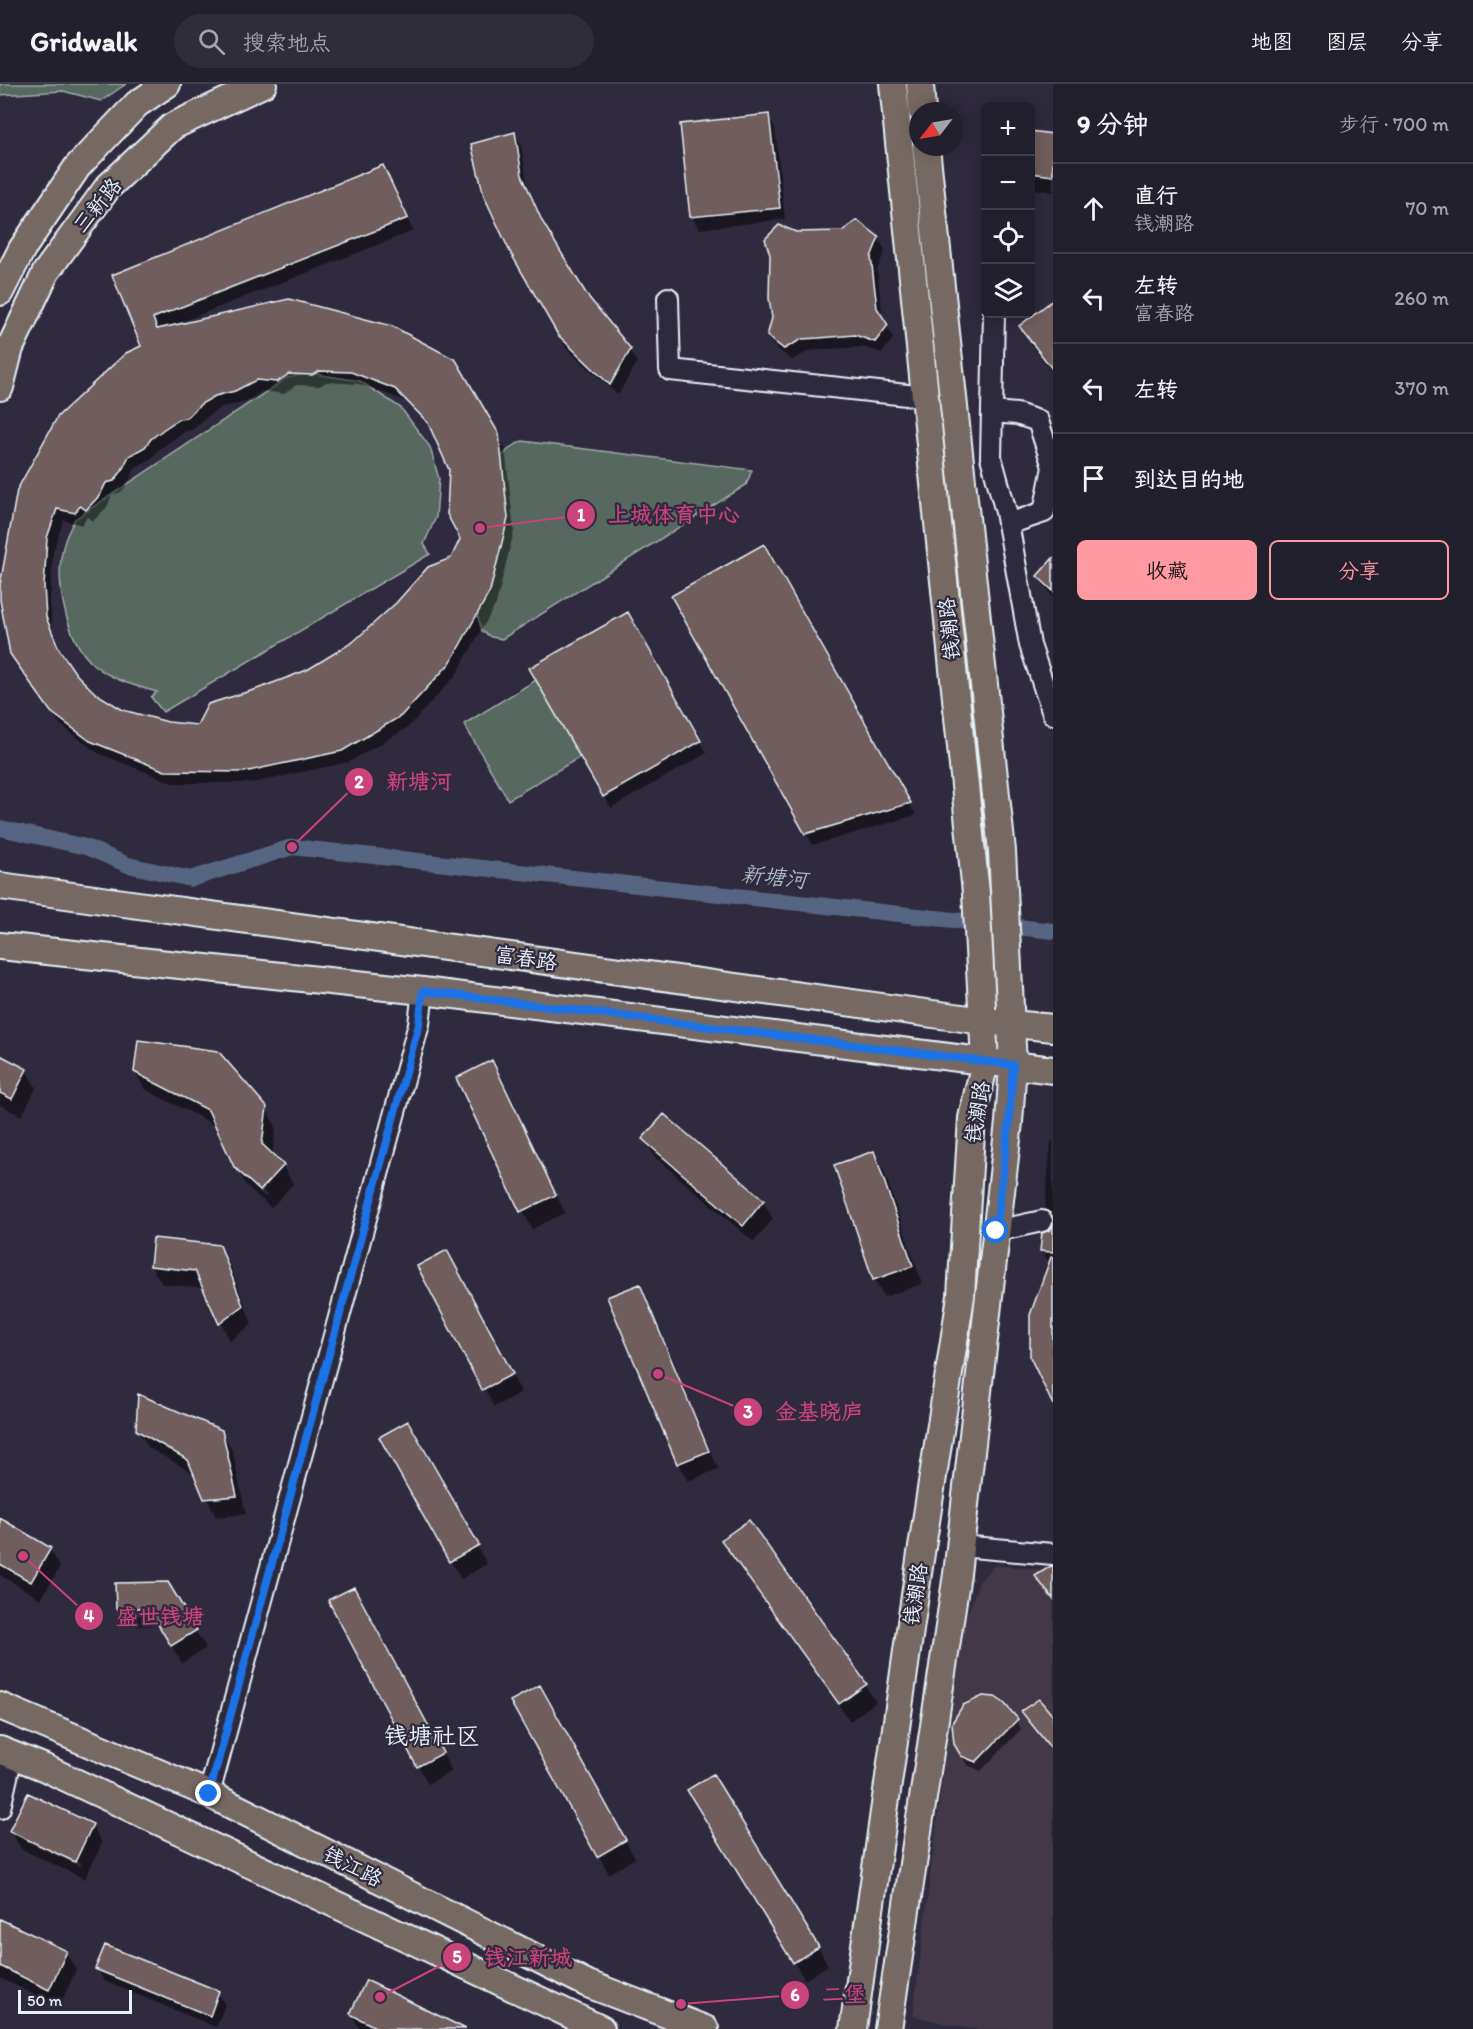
<!DOCTYPE html>
<html lang="zh">
<head>
<meta charset="utf-8">
<style>
  body { margin:0; font-family:Itim,"LXGW WenKai TC",sans-serif; background:#2f2d3a; color:#f1f3f6 }
  .controls { position:absolute; right:18px; top:18px; display:grid; overflow:hidden; border-radius:9px; box-shadow:0 3px 15px #0003 }
  .controls button { width:54px; height:54px; display:grid; place-items:center; padding:0; border:0; border-bottom:2px solid #403e4a; background:#23202e; color:#f1f3f6; font:30px sans-serif }
  .compass { position:absolute; left:909px; top:18px; width:54px; height:54px; border-radius:50%; background:#23202e; box-shadow:0 3px 15px #0003; rotate:239deg }
  .scale { position:absolute; left:18px; bottom:15px; width:114px; box-sizing:border-box; padding-left:6px; border:3px solid #e8f1f8; border-top:0; font-size:16px; line-height:21px; white-space:nowrap; color:#e8f1f8; -webkit-text-stroke:4px #2f2a3d; paint-order:stroke }
  .stop { position:absolute; width:18px; height:18px; margin:-14px; border:4px solid #1a73e8; border-radius:50%; background:#fff }
  .stop.end { background:#1a73e8; border-color:#fff; box-shadow:0 2px 6px #0008 }
  .list { margin:0; padding:0; list-style:none }
  h2 { display:flex; justify-content:space-between; align-items:center; height:78px; margin:0; padding:0 24px; font-size:26px }
  h2 small { font-size:20px; font-weight:400; color:#a3a3aa }
  .list li { display:grid; grid-template-columns:39px 1fr auto; gap:18px; align-items:center; box-sizing:border-box; height:90px; padding:0 24px; border-top:2px solid #403e4a }
  .list b { display:block; font-size:22px; white-space:nowrap }
  .list p { margin:0; font-size:20px; white-space:nowrap; color:#a3a3aa }
  .list em { font-size:20px; font-style:normal; color:#a3a3aa }
  .actions { display:flex; gap:12px; padding:18px 24px }
  .actions a { flex:1; padding:14px 0; border:2px solid #ff9aa2; border-radius:9px; text-align:center; font-size:21px; color:#ff9aa2 }
  .actions .main { background:#ff9aa2; color:#111 }
  .icon { flex:none; width:33px; height:33px; fill:none; stroke:currentColor; stroke-width:2; stroke-linecap:round; stroke-linejoin:round }
  .map { position:relative; flex:none; width:1053px; height:1945px; overflow:hidden }
  header { display:flex; align-items:center; gap:36px; box-sizing:border-box; height:84px; padding:0 30px; background:#23202e; border-bottom:2px solid #403e4a }
  header strong { font-size:28px }
  nav { display:flex; gap:33px; margin-inline-start:auto; font-size:21px }
  .search { width:420px; height:54px; background:#2f2d3a; display:flex; align-items:center; gap:15px; box-sizing:border-box; padding:0 21px; border-radius:33px; color:#a3a3aa; font-size:22px }
  main { display:flex }
  aside { flex:1; background:#23202e }
  .map>svg:first-child { display:block }
  .built { fill:#423947 }
  .green { fill:#576860; stroke:#a0acac; stroke-width:1.5 }
  .shadow { fill:#0007; fill-rule:evenodd }
  .lines { fill:none; stroke-linecap:round; stroke-linejoin:round }
  .canal { stroke:#576581; stroke-width:16 }
  .building { fill:#705d5d; stroke:#e8f1f8; stroke-width:1.5; fill-rule:evenodd }
  .minor-casing { stroke:#e8f1f8; stroke-width:24 }
  .major-casing { stroke:#e8f1f8; stroke-width:30 }
  .minor { stroke:#2f2a3d; stroke-width:20 }
  .major { stroke:#766964; stroke-width:26 }
  .route { stroke:#1a73e8; stroke-width:8 }
  .labels { text-anchor:middle; dominant-baseline:central; stroke-width:4.5; stroke-linejoin:round; paint-order:stroke }
  .street-label { font-size:21px; fill:#e8f1f8; stroke:#2f2a3d }
  .water-label { font-size:22px; font-style:italic; fill:#aeb9c8; stroke:#2f2a3d }
  .quarter-label { font-size:24px; fill:#e8f1f8; stroke:#2f2a3d }
  .leader { fill:none; stroke:#ca437a; stroke-width:2 }
  .callout-dot { fill:#ca437a; stroke:#2f2a3d; stroke-width:2 }
  .mark-label { font-size:18px; text-anchor:middle; font-weight:bold; fill:#fff }
  .callout-label { font-size:22px; text-anchor:middle; font-weight:bold; fill:#ca437a; stroke:#2f2a3d; stroke-width:4.5; stroke-linejoin:round; paint-order:stroke }
</style>
</head>
<body>
<header>
<strong>Gridwalk</strong>
<div class="search"><svg class="icon" aria-label="search" viewBox="0 0 24 24"><circle cx="10" cy="10" r="6"/><path d="M15 15l6 6"/></svg>搜索地点</div>
<nav><a>地图</a><a>图层</a><a>分享</a></nav>
</header>
<main>
<div class="map">
<svg width="1053" height="1945" viewBox="0 0 1053 1945">
  <rect width="100%" height="100%" fill="#2f2a3d"/>
  <filter id="ink" filterUnits="userSpaceOnUse"><feTurbulence type="fractalNoise" baseFrequency=".0167" numOctaves="2"/><feDisplacementMap in="SourceGraphic" scale="12" xChannelSelector="R" yChannelSelector="G"/><feConvolveMatrix kernelMatrix="1 2 1 2 8 2 1 2 1" color-interpolation-filters="sRGB"/></filter>
  <g filter="url(#ink)">
    <path class="built" d="M995 1481 1053 1487V1945H971L913 1932 960 1551 979 1498Z"/>
    <path class="green" d="M0 0H126L101 17 63 7 0 11Z
      M309 289 360 297 401 324 430 363 439 395 436 433 424 460 430 470 163 628 151 613 157 608C135 602 112 596 94 581 66 557 53 494 64 460 66 451 71 443 75 435L287 294Z
      M522 357 752 386 746 401 502 555 491 553 482 547 477 530 490 507 508 434 501 373 511 363Z
      M536 596 580 673 508 716 464 640Z"/>
    <path class="shadow" d="M768 32 775 44 785 135 699 145 692 133Z
      M514 49 521 61 528 104 547 148 585 212 630 266 637 278 618 311 566 264 511 167Z
      M1030 49 1053 51V108L1030 104Z
      M389 95 413 147 176 240 177 242 455 278 505 364 514 447 496 520 456 591 407 644 349 678 251 699H173L98 669 60 640 19 582 0 509 142 263 113 192ZM326 298 359 300 404 316 434 347 450 385 461 455 452 475 354 560 307 587 257 607 198 642 168 640 122 628 94 610 74 591 64 575 52 547 50 515 53 467 64 436 82 441 87 433 93 437 107 423 112 411 121 408 127 401 135 384 152 374 158 366 171 357 186 347 192 346 208 332 222 323 242 319 263 307 284 310 296 301 320 302Z
      M796 150 878 154 885 166 877 186 883 236 893 254 882 269 863 263 826 265 809 267 792 276 776 264 769 252Z
      M1053 220V289L1031 260 1021 242Z
      M763 462 916 731 813 761 673 513Z
      M1053 477V514L1039 493Z
      M627 530 707 669 611 724 531 585Z
      M0 973 26 986 36 1004 22 1032 0 1021Z
      M492 978 565 1129 532 1145 458 994Z
      M135 988 265 1024 276 1043 272 1072 283 1082 293 1100 271 1124 246 1101 240 1090 265 1113 267 1111 236 1083 217 1042 146 1006Z
      M664 1032 763 1117 773 1135 754 1158 654 1072 644 1055Z
      M1053 1055V1138L1045 1125 1051 1058Z
      M874 1069 884 1087 922 1200 884 1213 874 1195Z
      M1053 1144V1179H1049L1042 1167Z
      M219 1163 230 1181 252 1240 230 1257 205 1204 162 1200 151 1182Z
      M419 1182 457 1185 521 1308 494 1323Z
      M639 1202 649 1219 718 1385 688 1397 678 1380 609 1214Z
      M407 1339 487 1480 461 1495 381 1354Z
      M137 1345 221 1348 232 1366 246 1430 216 1433 196 1391 148 1363Z
      M0 1435 50 1465 60 1483 41 1515 0 1491Z
      M723 1456 865 1601 876 1618 850 1637 734 1474Z
      M167 1500 206 1564 182 1579 159 1541 128 1542 117 1524Z
      M330 1517 364 1522 452 1687 428 1700Z
      M512 1618 550 1620 635 1774 609 1790Z
      M1016 1636 1021 1645 981 1687 967 1681 962 1672Z
      M699 1724 818 1863 828 1881 805 1896Z
      M92 1741 102 1759 85 1795 21 1765 11 1747ZM24 1752 82 1780 81 1783 24 1756Z
      M0 1843 66 1869 76 1886 59 1923 0 1894Z
      M97 1885 218 1909 225 1921 216 1943 104 1897Z
      M351 1930 463 1945H360Z"/>
    <g class="lines">
      <path class="canal" d="M0 744 86 763 128 781 191 795 292 763 1053 847"/>
    </g>
    <path class="building" d="M769 30 780 124 690 133 680 40Z
      M1030 47 1053 50V92L1030 89Z
      M515 48 522 91 542 137 587 211 631 265 610 301 558 251 510 168 484 112 471 60Z
      M383 81 408 134 153 234 157 245 289 215 392 242 456 276 499 350 508 434 490 507 450 579 401 632 342 667 244 688 165 687 90 657 51 628 10 570 0 516V501L17 406 58 332 126 269 141 262 112 191ZM319 287 351 288 395 305 428 339 449 386 447 430 460 455 451 474 428 483 396 519 353 558 307 586 257 605 208 620 197 641 168 638 123 626 95 609 76 590 59 565 46 533 44 502 47 454 57 425 75 429 80 422 86 426 100 411 106 399 114 397 121 388 129 372 145 363 151 355 164 345 179 335 186 334 201 320 215 312 235 307 256 296 277 298 289 290 312 291Z
      M857 136 879 153 871 173 877 224 888 241 875 258 855 251 819 254 802 255 784 265 767 252 772 234 769 214 770 171 765 155 779 141 796 148 842 147Z
      M1053 216V286L1019 242Z
      M764 460 911 719 805 750 671 512Z
      M1053 474V507L1037 492Z
      M628 528 701 657 603 713 529 584Z
      M138 956 218 967 267 1023 262 1060 284 1081 260 1107 234 1083 208 1026 134 988Z
      M0 971 27 985 12 1015 0 1009Z
      M492 976 556 1111 520 1128 456 994Z
      M664 1030 764 1116 743 1142 642 1055Z
      M874 1067 913 1182 873 1196 834 1081Z
      M1053 1141V1168L1040 1167 1042 1149 1050 1146Z
      M153 1154 220 1161 243 1222 219 1240 195 1187 150 1182Z
      M447 1166 513 1290 482 1306 417 1182Z
      M1051 1173H1053V1321L1030 1273V1231Z
      M640 1200 709 1367 677 1380 607 1213Z
      M138 1310 222 1346 237 1412 204 1415 188 1376 136 1346Z
      M408 1337 479 1461 449 1478 379 1353Z
      M0 1434 51 1464 31 1498 0 1480Z
      M749 1436 867 1600 839 1620 721 1456Z
      M1051 1482H1053V1515L1035 1492Z
      M168 1498 197 1546 171 1562 148 1524 116 1525 115 1499Z
      M354 1503 443 1669 417 1683 328 1516Z
      M540 1601 626 1756 597 1773 510 1617Z
      M983 1612 995 1613 1004 1619 1018 1635 976 1678 961 1672 954 1660 952 1639 963 1621Z
      M1039 1615 1053 1632V1667L1021 1627Z
      M713 1690 819 1863 793 1879 687 1706Z
      M28 1709 93 1740 75 1778 9 1747Z
      M0 1835 67 1867 49 1906 0 1882Z
      M105 1861 219 1907 210 1932 95 1885Z
      M366 1896 466 1945H379L350 1930Z"/>
    <g class="lines">
      <g class="minor-casing">
        <path id="minor" d="M668 214 670 286 926 313
          M994 230 991 373 1006 428 1030 561 1053 630
          M992 328 1017 330 1038 337 1053 383 1044 428 1008 440
          M996 1147 1042 1137
          M960 1462 1053 1470
          M209 1710 419 940 423 907
          M0 1724 12 1671"/>
      </g>
      <g class="major-casing">
        <path id="major" d="M920 0 922 27
          M0 208 22 165 78 82 137 20 167 0
          M0 303 10 264 46 188 108 103 173 42 263 0
          M0 802 984 937 1053 944
          M0 862 423 907 1053 986
          M0 1622 209 1710 588 1900 705 1945
          M0 1666 43 1683 601 1945
          M853 1945 920 1476 961 1212 972 1034 985 978 976 809 893 0
          M888 1945 957 1490 1009 1038 1013 981 1002 767 926 63"/>
      </g>
      <use href="#minor" class="minor"/>
      <use href="#major" class="major"/>
    </g>
  </g>
  <g class="lines" filter="url(#ink)">
    <path class="route" d="M209 1710 419 940 423 907 1013 981 1009 1038 996 1147"/>
  </g>
  <g class="labels">
    <g class="street-label">
      <text transform="translate(97 121) rotate(-51)">三新路</text>
      <text transform="translate(949 545) rotate(-96)">钱潮路</text>
      <text transform="translate(526 874) rotate(8)">富春路</text>
      <text transform="translate(977 1028) rotate(-81)">钱潮路</text>
      <text transform="translate(915 1510) rotate(-82)">钱潮路</text>
      <text transform="translate(353 1782) rotate(27)">钱江路</text>
    </g>
    <g class="water-label">
      <text transform="translate(774 793) rotate(6)">新塘河</text>
    </g>
    <g class="quarter-label">
      <text x="432" y="1651">钱塘社区</text>
    </g>
  </g>
  <path class="leader" d="M480 444L581 431M292 763L359 698M658 1290L748 1328M23 1472L89 1532M380 1913L457 1873M681 1920L795 1911"/>
  <g class="callout-dot">
    <circle cx="480" cy="444" r="6"/>
    <circle cx="292" cy="763" r="6"/>
    <circle cx="658" cy="1290" r="6"/>
    <circle cx="23" cy="1472" r="6"/>
    <circle cx="380" cy="1913" r="6"/>
    <circle cx="681" cy="1920" r="6"/>
    <circle cx="581" cy="431" r="15"/>
    <circle cx="359" cy="698" r="15"/>
    <circle cx="748" cy="1328" r="15"/>
    <circle cx="89" cy="1532" r="15"/>
    <circle cx="457" cy="1873" r="15"/>
    <circle cx="795" cy="1911" r="15"/>
  </g>
  <g class="mark-label">
    <text x="581" y="437">1</text>
    <text x="359" y="704">2</text>
    <text x="748" y="1334">3</text>
    <text x="89" y="1538">4</text>
    <text x="457" y="1879">5</text>
    <text x="795" y="1917">6</text>
  </g>
  <g class="callout-label">
    <text x="674" y="438">上城体育中心</text>
    <text x="419" y="705">新塘河</text>
    <text x="819" y="1335">金基晓庐</text>
    <text x="160" y="1540">盛世钱塘</text>
    <text x="528" y="1881">钱江新城</text>
    <text x="844" y="1918">二堡</text>
  </g>
</svg>
<div class="controls">
<button>+</button>
<button>−</button>
<button><svg class="icon" aria-label="locate" viewBox="0 0 24 24"><circle cx="12" cy="12" r="6"/><path d="M12 2v4M12 18v4M2 12h4M18 12h4"/></svg></button>
<button><svg class="icon" aria-label="layers" viewBox="0 0 24 24"><path d="M12 4l9 5-9 5-9-5zM3 14l9 5 9-5"/></svg></button>
</div>
<svg class="compass" viewBox="-18 -18 36 36"><path d="M0-13l5 13h-10z" fill="#e53935"/><path d="M0 13l5-13h-10z" fill="#a3a3aa"/></svg>
<div class="scale">50 m</div>
<div class="stop" style="left:996px;top:1147px"></div>
<div class="stop end" style="left:209px;top:1710px"></div>
</div>
<aside>
<h2>9 分钟<small>步行 · 700 m</small></h2>
<ul class="list">
<li><svg class="icon" aria-label="ahead" viewBox="0 0 24 24"><path d="M12 20V5M6 11l6-6 6 6"/></svg><div><b>直行</b><p>钱潮路</p></div><em>70 m</em></li>
<li><svg class="icon" aria-label="left" viewBox="0 0 24 24"><path d="M17 20v-9H6M10 6l-5 5 5 5"/></svg><div><b>左转</b><p>富春路</p></div><em>260 m</em></li>
<li><svg class="icon" aria-label="left" viewBox="0 0 24 24"><path d="M17 20v-9H6M10 6l-5 5 5 5"/></svg><div><b>左转</b></div><em>370 m</em></li>
<li><svg class="icon" aria-label="arrive" viewBox="0 0 24 24"><path d="M6 21V4h12l-3 4 3 4H6"/></svg><div><b>到达目的地</b></div></li>
</ul>
<div class="actions"><a class="main">收藏</a><a>分享</a></div>
</aside>
</main>
</body>
</html>
